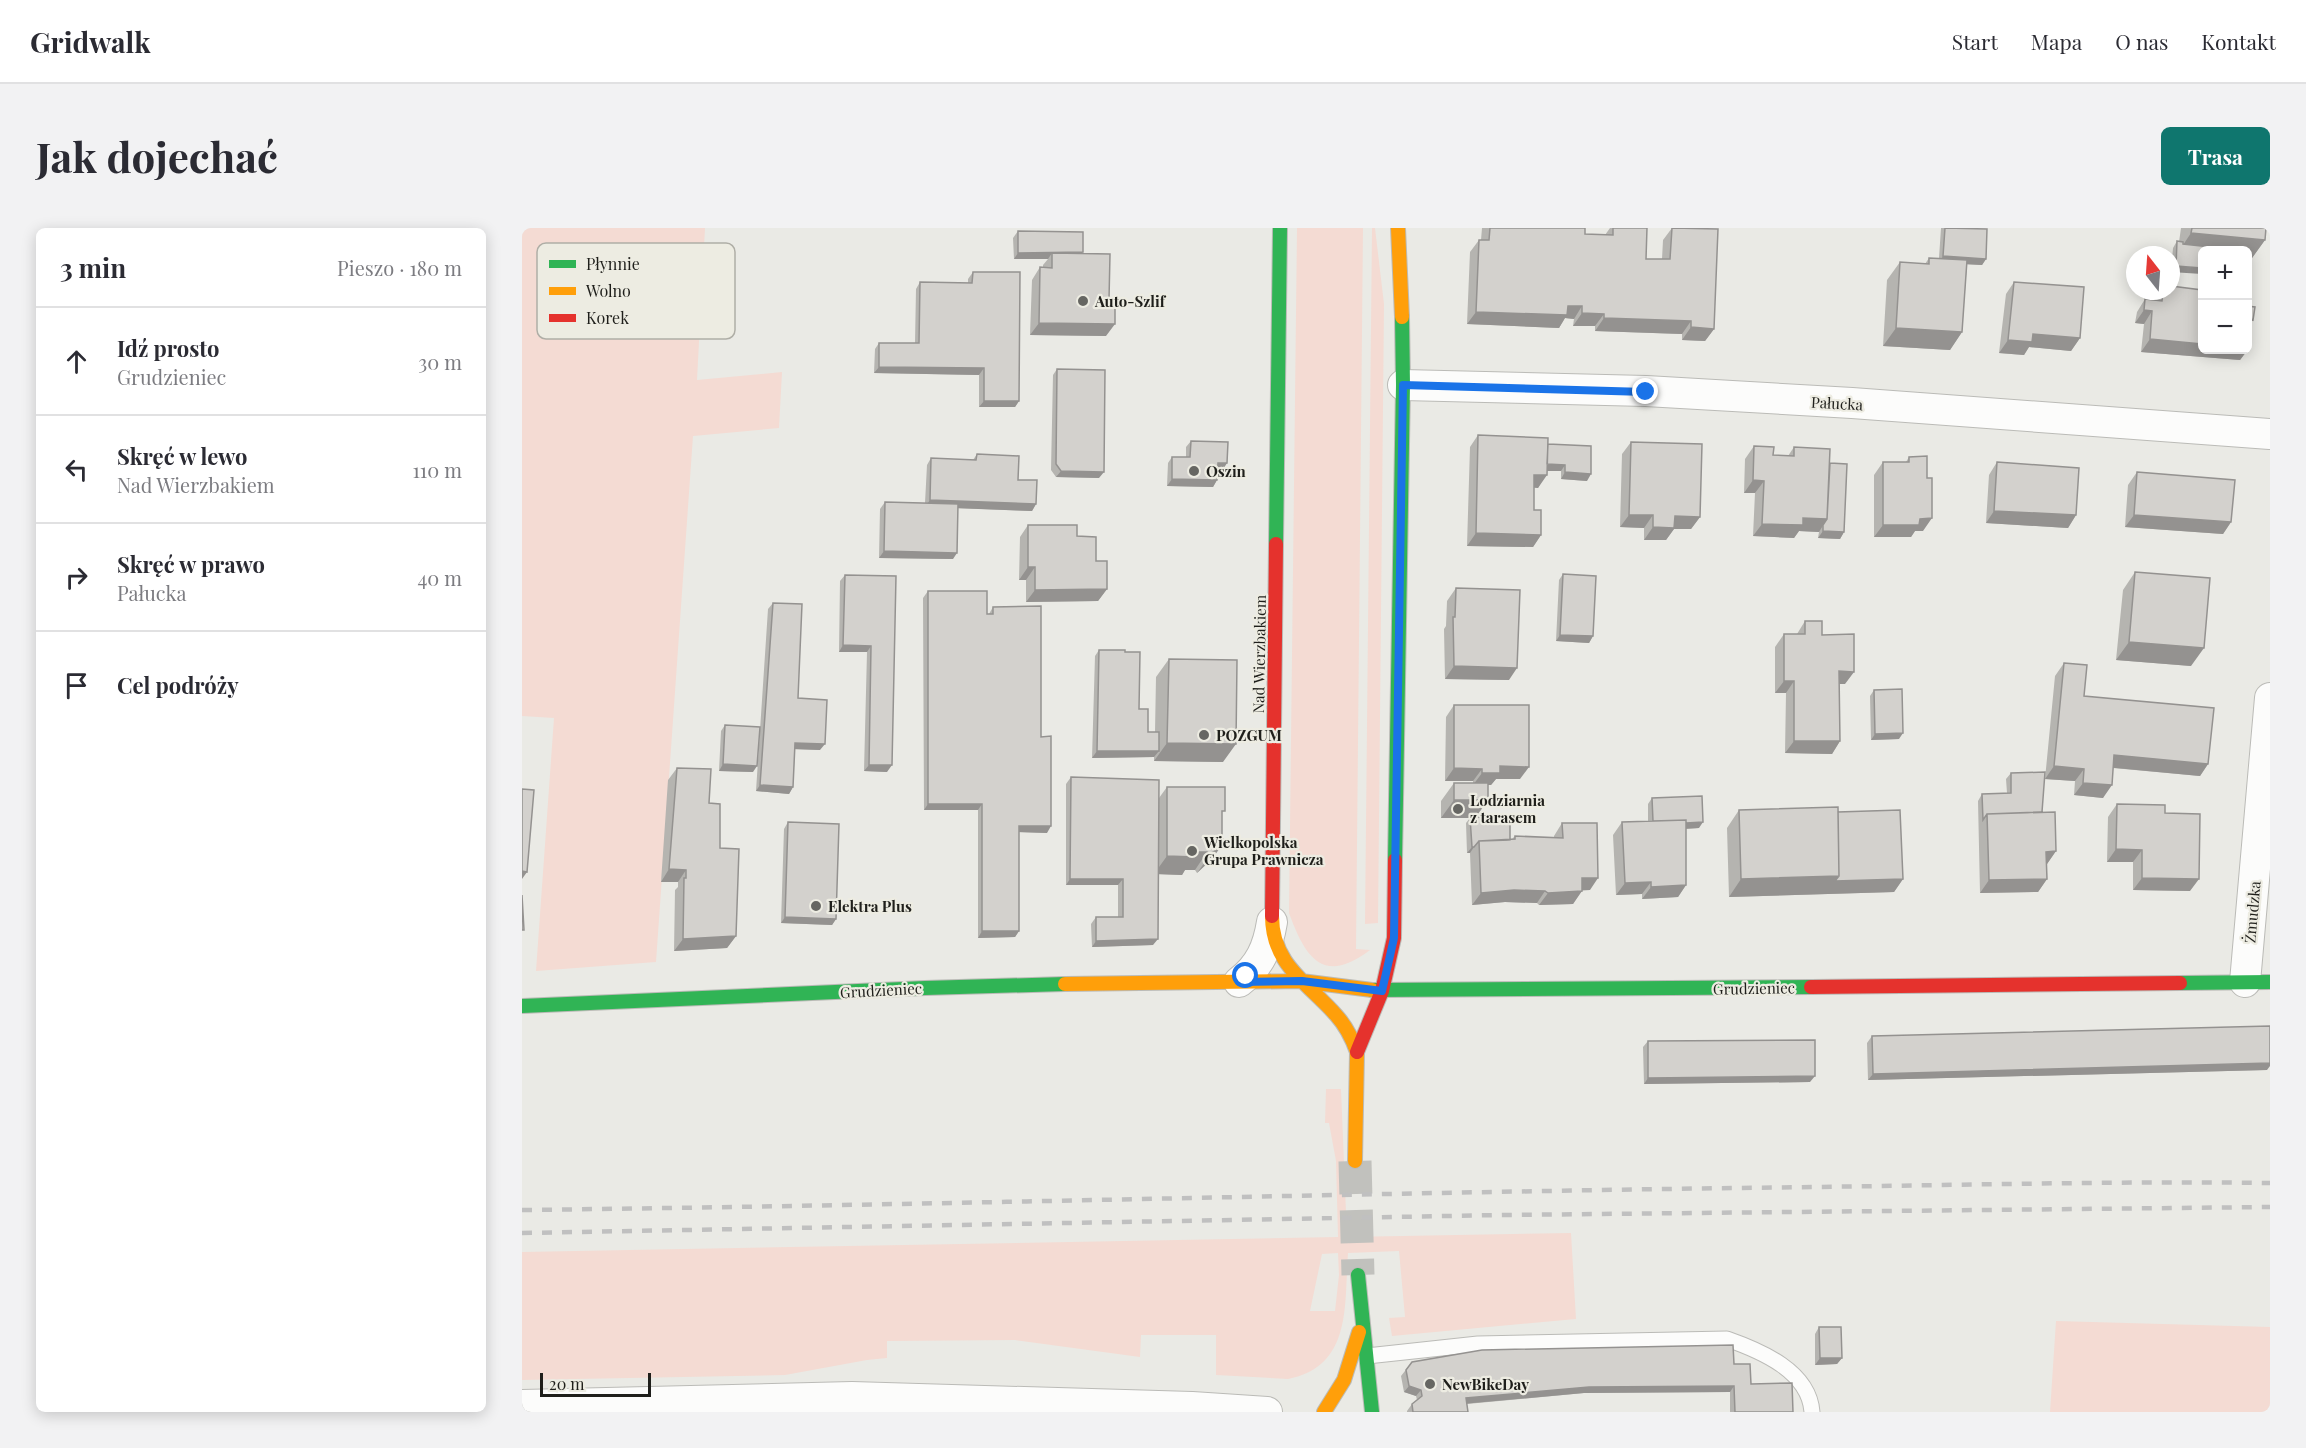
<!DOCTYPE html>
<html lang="pl">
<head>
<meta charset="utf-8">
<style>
  body { margin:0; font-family:"Playfair Display",serif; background:#f2f2f3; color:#2b2b33 }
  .controls { position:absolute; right:18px; top:18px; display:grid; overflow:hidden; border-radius:9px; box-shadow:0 3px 15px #0003 }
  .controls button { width:54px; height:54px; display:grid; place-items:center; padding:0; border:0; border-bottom:2px solid #e1e1e2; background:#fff; color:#2b2b33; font:30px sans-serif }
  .compass { position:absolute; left:1604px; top:18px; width:54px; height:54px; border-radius:50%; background:#fff; box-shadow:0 3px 15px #0003; rotate:343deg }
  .scale { position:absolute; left:18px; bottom:15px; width:111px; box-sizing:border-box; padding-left:6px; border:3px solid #1f1f1b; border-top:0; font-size:16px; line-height:21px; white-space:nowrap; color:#1f1f1b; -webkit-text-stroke:4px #edece2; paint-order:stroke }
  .stop { position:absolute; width:18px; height:18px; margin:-14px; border:4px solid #1a73e8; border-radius:50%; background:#fff }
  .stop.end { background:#1a73e8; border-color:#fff; box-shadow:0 2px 6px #0008 }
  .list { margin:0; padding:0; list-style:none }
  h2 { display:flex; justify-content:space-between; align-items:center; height:78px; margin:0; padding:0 24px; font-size:26px }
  h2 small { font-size:20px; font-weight:400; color:#7c7c81 }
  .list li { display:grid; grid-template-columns:39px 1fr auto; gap:18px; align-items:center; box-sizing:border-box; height:108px; padding:0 24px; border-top:2px solid #e1e1e2 }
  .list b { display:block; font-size:22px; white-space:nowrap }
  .list p { margin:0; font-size:20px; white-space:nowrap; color:#7c7c81 }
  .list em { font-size:20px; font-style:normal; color:#7c7c81 }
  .icon { flex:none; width:33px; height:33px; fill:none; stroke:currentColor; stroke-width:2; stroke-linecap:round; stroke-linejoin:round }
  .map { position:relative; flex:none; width:1748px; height:1184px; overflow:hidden; border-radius:9px }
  header { display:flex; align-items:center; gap:36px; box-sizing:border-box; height:84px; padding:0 30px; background:#fff; border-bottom:2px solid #e1e1e2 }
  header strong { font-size:28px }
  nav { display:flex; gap:33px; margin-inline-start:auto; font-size:21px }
  .intro { display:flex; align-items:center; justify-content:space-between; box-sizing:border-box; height:144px; padding:0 36px }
  h1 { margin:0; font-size:42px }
  .button { padding:15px 27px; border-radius:9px; background:#0f766e; color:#fff; font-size:21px; font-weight:700 }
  main { display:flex; gap:36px; padding:0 36px }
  aside { flex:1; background:#fff; border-radius:9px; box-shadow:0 3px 15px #0003 }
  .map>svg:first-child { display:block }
  .green { fill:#f4dbd3; fill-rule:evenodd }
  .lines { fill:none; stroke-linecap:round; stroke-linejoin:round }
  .secondary-tunnel { stroke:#c1c1bd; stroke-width:33; stroke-dasharray:33 16; stroke-linecap:butt }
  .lane-casing { stroke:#bbbbb7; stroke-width:17 }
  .street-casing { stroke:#bbbbb7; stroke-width:32 }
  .fast-casing { stroke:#bbbbb7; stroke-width:16 }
  .slow-casing { stroke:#bbbbb7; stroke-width:16 }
  .jam-casing { stroke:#bbbbb7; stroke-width:16 }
  .lane { stroke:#fcfcfb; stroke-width:15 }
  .street { stroke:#fcfcfb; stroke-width:30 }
  .fast { stroke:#30b455; stroke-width:14 }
  .slow { stroke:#ff9f0a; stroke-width:14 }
  .jam { stroke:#e5322d; stroke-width:14 }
  .rail { stroke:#c0c0c0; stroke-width:4.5; stroke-dasharray:10 10; stroke-linecap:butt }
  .wall { fill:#b5b4b0 }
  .shaded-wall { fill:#949290 }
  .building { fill:#d3d1cd; stroke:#949290; stroke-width:1.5 }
  .route { stroke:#1a73e8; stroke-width:8 }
  .poi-dot { fill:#666662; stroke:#edece2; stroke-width:2 }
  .labels { text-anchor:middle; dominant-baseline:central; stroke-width:4.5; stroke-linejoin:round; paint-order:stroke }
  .poi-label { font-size:15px; font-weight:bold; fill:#1f1f1b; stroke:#edece2; text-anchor:start }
  .street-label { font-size:15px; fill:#1f1f1b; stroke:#edece2 }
  .key { fill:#edece2; stroke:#afaea6; stroke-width:1.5 }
  .key-label { font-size:16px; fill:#1f1f1b }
</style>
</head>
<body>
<header>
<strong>Gridwalk</strong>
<nav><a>Start</a><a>Mapa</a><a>O nas</a><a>Kontakt</a></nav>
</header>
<div class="intro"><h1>Jak dojechać</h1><a class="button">Trasa</a></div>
<main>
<aside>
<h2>3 min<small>Pieszo · 180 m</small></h2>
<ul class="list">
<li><svg class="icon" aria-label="ahead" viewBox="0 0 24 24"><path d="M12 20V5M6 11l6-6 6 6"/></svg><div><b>Idź prosto</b><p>Grudzieniec</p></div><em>30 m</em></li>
<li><svg class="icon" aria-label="left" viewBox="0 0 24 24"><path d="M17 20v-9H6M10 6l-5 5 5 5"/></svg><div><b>Skręć w lewo</b><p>Nad Wierzbakiem</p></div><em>110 m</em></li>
<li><svg class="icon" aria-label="right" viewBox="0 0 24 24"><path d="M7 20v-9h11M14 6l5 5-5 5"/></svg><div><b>Skręć w prawo</b><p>Pałucka</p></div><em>40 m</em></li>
<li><svg class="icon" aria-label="arrive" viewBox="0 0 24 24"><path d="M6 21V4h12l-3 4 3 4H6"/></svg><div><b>Cel podróży</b></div></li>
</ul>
</aside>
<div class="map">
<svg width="1748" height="1184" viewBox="0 0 1748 1184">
  <rect width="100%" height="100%" fill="#eaeae5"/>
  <path class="green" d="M0 0H183L175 152 260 144 257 200 171 208 134 734 14 743 32 490 0 488Z
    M775 0H841L834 721 848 722C801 758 783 729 767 685Z
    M850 0H853L862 76 856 695 843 696Z
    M804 861H819L825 1009 1049 1005 1054 1091 870 1108 867 1090 883 1089 877 1023 826 1025C822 1076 831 1138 766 1151L694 1147V1107H619L618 1129 493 1112 365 1113V1130L345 1132 263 1147 0 1152V1024L816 1009 814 933 807 895H803ZM816 1025 817 1047 813 1083H788L800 1026Z
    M1534 1093 1748 1099V1184H1528Z"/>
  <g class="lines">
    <path class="secondary-tunnel" d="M833 933 836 1047"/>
    <g class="lane-casing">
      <path id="lane" d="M845 1128 956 1116 1205 1111C1239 1123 1287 1143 1290 1184"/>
    </g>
    <g class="street-casing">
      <path id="street" d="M881 157 1124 163 1330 175 1748 206
        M717 754C738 738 746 719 750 694
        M1723 754 1748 470
        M0 1177 330 1169 670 1179 745 1184"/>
    </g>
    <g class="fast-casing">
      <path id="fast" d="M754 316 758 0
        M873 632 881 157 880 89
        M1658 755 1748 754
        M850 762 1289 759
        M0 778 403 760 543 756
        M836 1047 850 1184"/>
    </g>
    <g class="slow-casing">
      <path id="slow" d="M876 0 880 89
        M750 688C750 737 786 755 814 787 824 798 830 810 835 824L833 933
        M543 756 779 753 850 762
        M802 1184 822 1152 837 1104"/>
    </g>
    <g class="jam-casing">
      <path id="jam" d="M750 688 754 316
        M1289 759 1658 755
        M835 824 860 763 872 710 873 632"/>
    </g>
    <use href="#lane" class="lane"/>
    <use href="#street" class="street"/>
    <use href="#fast" class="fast"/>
    <use href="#slow" class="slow"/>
    <use href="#jam" class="jam"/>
    <path class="rail" d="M0 982C430 977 861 964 1291 959 1443 957 1596 953 1748 955
      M0 1005 980 987 1748 979"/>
  </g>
  <path class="wall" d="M960 0H1063V6L1083 7 1088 0H1125L1124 31H1140L1141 12 1150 0 1192 101 1183 113 1160 112V106L1073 103V98H1051L1052 91 1043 90 1037 100 945 96 948 24 957 12H959Z
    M1419 0H1448L1464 31 1460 37 1445 36 1440 104 1428 122 1361 118 1365 52 1378 34 1403 36 1407 30H1417Z
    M1659 0H1744L1743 12 1730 30H1725V22H1680L1649 44 1651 20 1655 13 1657 14Z
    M496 3 560 25 584 108 508 107 510 52 518 39H521V37L526 31H492L491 10Z
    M451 44 497 173 493 179H457V147L352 145 353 121 357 115H393L394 61 398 54 446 55V51Z
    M1492 54 1558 110 1549 123 1507 119 1502 127 1477 125 1484 66Z
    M1638 63H1649L1680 122 1725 78 1731 92 1729 95 1727 120 1718 132 1619 124 1622 96 1613 95 1615 84 1623 71 1633 72V70Z
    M535 141 577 250 534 249 529 242 531 147Z
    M956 207 1026 216 1065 253 1039 251V243H1025L1016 260 1012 259V282L1019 307 1011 319 945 318 948 219Z
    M669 213 705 235 701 241H695V252L691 259 645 258 646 235 650 229H664V219Z
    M1109 214 1178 289 1169 301H1152L1144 312H1122V300L1098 299 1100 226Z
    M1232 218 1251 227 1266 228 1272 219 1308 235 1322 304 1318 311 1296 310 1297 304 1277 303 1272 310 1231 308 1233 265H1222L1223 231Z
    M455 226 496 252 514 276 510 283 436 280 431 331 357 330 358 281 363 274 403 275 405 237 409 230 451 232Z
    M1387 229 1401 303H1393L1389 309H1352V247L1361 234H1384Z
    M1475 234 1554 287 1546 300 1464 295 1467 247Z
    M1615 244 1709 294 1701 306 1603 299 1606 257Z
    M506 297 555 308 585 361 576 373 504 374V352H497L498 309Z
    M1613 344 1669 438 1594 432 1601 362Z
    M1041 346 1071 408 1067 415 1034 413 1037 352Z
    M323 347 374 348 365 544 342 543 345 424H317L318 353Z
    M934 360 987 452 923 451 922 401 924 398 925 373Z
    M406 363 465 386H467L471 379 519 509 525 605 497 604V703L493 709 456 710V582H402L401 370Z
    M251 375 276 470 298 522 273 521 271 559 267 566 234 563 246 381Z
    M1283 393 1300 407 1323 456H1317L1318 513 1310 526 1263 525 1264 465H1253V419L1262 406H1275Z
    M577 422 617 481 626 504H633L634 449 647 431 701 534 632 533V529L570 530 573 428Z
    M1542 435 1562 468 1686 536 1678 548 1591 540 1581 570 1552 567 1553 553 1523 551 1533 448Z
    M1352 462 1377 511 1349 512 1348 468Z
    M932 477 998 551H974L969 557H966V572L954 589 988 611H990L993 608 1032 610V608L1040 595 1068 662H1060L1051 676 1017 677 1015 675 983 674 950 677 948 625H945L944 595 948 590H919V573L932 555H951V553H923L924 489Z
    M203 497 231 544 197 543 199 503Z
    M155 540 187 575 198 620 214 708 205 720 152 723 153 662 156 659V654H139L146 552Z
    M1489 545 1520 584 1534 623 1525 636H1524L1525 651 1516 664 1458 665 1456 573 1460 566 1485 565 1484 551Z
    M549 549 637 570 645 559 700 588V610L690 631 675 645 673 642H663L660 647 636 646 631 717 570 719 569 696 574 689H596V657H544V556Z
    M1130 570 1177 600 1164 601V657L1156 669 1120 671V666L1094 667 1091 607 1100 594 1126 593V576Z
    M1595 576 1643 585 1668 663 1611 662V634H1585L1586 589Z
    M1217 582 1316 584 1381 651 1372 664 1207 669 1205 600Z
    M266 594 314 691 310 697 259 695 262 601Z
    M1350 808 1745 842 1346 852 1345 815Z
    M1126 813 1288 854 1122 856 1121 819Z
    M1297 1099 1320 1130 1315 1136 1293 1137V1106Z
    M890 1134 1212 1136 1229 1156 1271 1184H1208V1164L1062 1165 945 1176 946 1184H885V1183L890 1176 895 1172 894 1168 882 1164 879 1148Z"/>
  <path class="shaded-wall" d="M1669 5 1743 12 1730 30H1725V22L1657 23Z
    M561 24 556 31 530 25 526 31H492L496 25Z
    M1421 28 1464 31 1460 37 1417 35Z
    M1654 38 1680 40V46L1649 44Z
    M1046 78H1060L1052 91 1043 90 1037 100 945 96 954 84Z
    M1622 82 1630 83 1622 96 1613 95Z
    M1060 85 1082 86 1073 98H1051Z
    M1082 90 1169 93 1160 106 1073 103Z
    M517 95 593 96 584 108 508 107Z
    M1169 99 1192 101 1183 113 1160 112Z
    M1374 100 1440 104 1428 122 1361 118Z
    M1511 106 1558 110 1549 123 1507 119 1502 127 1477 125 1486 112Z
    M1628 111 1680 116V122H1725V119L1727 120 1718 132 1619 124Z
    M357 139 462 140 457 147 352 145Z
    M462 173H497L493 179H457Z
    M696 235H705L701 241H691Z
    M1021 236 1043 237 1039 243H1017Z
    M539 243 582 244 577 250 534 249Z
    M1043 244 1069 246 1065 253 1039 251Z
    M1012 247H1025L1016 260 1003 259Z
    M650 251 695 252 691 259 645 258Z
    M1231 252 1242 253 1233 265H1222Z
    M408 272 514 276 510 283 403 279Z
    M1472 283 1554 287 1546 300 1464 295Z
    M1107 287H1131L1122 300 1098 299Z
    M1612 287 1709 294 1701 306 1603 299Z
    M1153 288 1178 289 1169 301H1152L1144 312H1122L1131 299Z
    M1281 290 1305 291 1297 304 1277 303 1272 310 1231 308 1240 296Z
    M1410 290 1401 303H1393L1389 309H1352L1361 297 1398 291Z
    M1301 303 1322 304 1318 311 1296 310Z
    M954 305 1019 307 1011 319 945 318Z
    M362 323 435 325 431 331 357 330Z
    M506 339H513L504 352H497Z
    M585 361 576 373 504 374 513 362Z
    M1038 407 1071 408 1067 415 1034 413Z
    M1607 414 1682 420 1669 438 1594 432Z
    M321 417 349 418 345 424H317Z
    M932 438 995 440 987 452 923 451Z
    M1317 443 1332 444 1323 456H1308Z
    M1262 453H1272L1264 465H1253Z
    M1381 505 1377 511 1349 512 1353 506Z
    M1272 513H1318L1310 526 1263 525Z
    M273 515 303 516 298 522 269 521Z
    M645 515 714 516 701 534 632 533Z
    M575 523H637L632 529 570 530Z
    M1592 527 1686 536 1678 548 1583 539Z
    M201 536 235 538 231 544 197 543Z
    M347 537H370L365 544 342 543Z
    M978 538 1007 539 998 551H974L969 557H951L960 545Z
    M1532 538 1562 541 1553 553 1523 551Z
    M932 540 960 541 951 553H923Z
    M1561 555 1590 557 1581 570 1552 567Z
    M238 557 271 559 267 566 234 563Z
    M932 572H966L953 590H919Z
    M406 576H460L456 582H402Z
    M1181 594 1177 600 1158 601 1161 595Z
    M497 598H529L525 605 492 604Z
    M703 613 690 631 675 645 688 627Z
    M950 619H952L948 625H945Z
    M1594 621 1620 622 1611 634H1585Z
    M1534 623 1525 636H1515L1524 624Z
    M673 624H685L673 642H663L660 647 632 646 645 628Z
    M147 641 164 642 156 654H139Z
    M0 643 5 644 0 651Z
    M1317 648 1381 651 1372 664 1207 669 1219 651Z
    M1060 650H1076L1068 662 1051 663Z
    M1620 650 1677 651 1668 663 1611 662Z
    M548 651H601L596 657H544Z
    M1525 651 1516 664 1458 665 1467 652Z
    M1129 654 1120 666 1094 667 1103 655Z
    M1164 657 1156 669 1120 671 1129 659Z
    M992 662 1023 663 1015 675 983 674 950 677 959 665Z
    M1060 663 1051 676 1017 677 1026 665Z
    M263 689 314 691 310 697 259 695Z
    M460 703H497L493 709 456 710Z
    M214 708 205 720 152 723 161 711Z
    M636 711 631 717 570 719 574 713Z
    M1748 835V838L1745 842 1346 852 1351 846Z
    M1293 848 1288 854 1122 856 1126 850Z
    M1298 1130H1320L1315 1136 1293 1137Z
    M887 1158 899 1162 894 1168 882 1164Z
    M1212 1158 1208 1164 1062 1165 940 1176 944 1170 1067 1159Z"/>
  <path class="building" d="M968 0H1063V6L1091 7V0H1125L1124 31H1148L1150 0 1196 1 1192 101 1169 99V93L1082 90V86L1060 85V78H1046L1045 87 954 84 957 12H967Z
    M1423 0 1465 1 1464 31 1421 28Z
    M1670 0H1744L1743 12 1669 5Z
    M496 3 561 4V24L496 25Z
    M1655 13 1661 14V16L1698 20 1697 22H1680V40L1654 38Z
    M530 25 588 26 587 72H593V96L517 95 518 39 530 40Z
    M1407 30 1445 32 1440 104 1374 100 1378 34 1407 36Z
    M451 44H498L497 173H462V140L357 139V115H397L398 54 450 55Z
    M1492 54 1562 59 1558 110 1511 106 1510 114 1486 112Z
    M1649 58 1680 62V116L1628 111 1630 83 1622 82 1623 71 1640 73 1641 63H1649Z
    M1725 78 1733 79 1731 92 1729 91 1727 120 1725 119Z
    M535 141 583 142 582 244 539 243 534 236Z
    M956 207 1026 210 1025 247H1012V282H1019V307L954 305Z
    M669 213 706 214 705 235H696L695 252 650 251V229H668Z
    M1109 214 1180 216 1178 289 1153 288 1152 300 1131 299V287H1107Z
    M1026 216 1069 218V246L1043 244V237L1025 236Z
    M1232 218 1252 219 1251 227 1272 228V219L1308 221 1305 291 1281 290V297L1240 296 1242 253 1231 252Z
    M455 226 497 228 496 252H515L514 276 408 272 409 230 454 232Z
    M1405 228V250H1410V290L1398 291 1397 297H1361V234H1387V229Z
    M1475 234 1557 240 1554 287 1472 283Z
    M1308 235 1325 236 1322 304 1301 303V297L1305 291Z
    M1615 244 1713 252 1709 294 1612 287Z
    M363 274 436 276 435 325 362 323Z
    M506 297H555V308L574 309V333H585V361L513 362V339H506Z
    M1613 344 1688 350 1682 420 1607 414Z
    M1041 346 1074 348 1071 408 1038 407Z
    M323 347 374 348 370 537H347L349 418 321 417Z
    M934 360 998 362 995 440 932 438 931 389H933Z
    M406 363H465V386H471V379L519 378V509L529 508V598H497V703H460V576H406Z
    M251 375 280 376 276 470 305 472 303 516 273 515 271 559 238 557Z
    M1283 393H1300V407L1332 406V444L1317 443 1318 513H1272V453H1262V406H1283Z
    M577 422H603V424H618L617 481H626V504H637V523H575Z
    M647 431 715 432 714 516 645 515Z
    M1542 435 1565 437 1562 468 1692 480 1686 536 1592 527 1590 557 1561 555 1562 541 1532 538Z
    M1380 461 1381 505 1353 506 1352 462Z
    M932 477H1007V539L978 538V545H960V541L932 540Z
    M203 497 238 499 235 538 201 536Z
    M155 540 189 541 187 575 198 576V620L217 621 214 708 161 711 162 650H164V642L147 641Z
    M1523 544 1520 584 1465 586 1461 592 1460 566 1489 565V545Z
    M549 549 637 552 636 711 574 713V689H601V651H548Z
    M932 555H966V572H932Z
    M645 559H703V583H700V610L703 613 688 627 685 624H673V629L645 628Z
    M0 561 12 562 5 644 0 643Z
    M1180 568 1181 594 1164 595V592L1131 593 1130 570Z
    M1595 576 1643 577V585L1678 586 1677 651 1620 650V622L1594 621Z
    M1316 579 1317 648 1219 651 1217 582Z
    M1378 582 1381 651 1313 653 1317 648 1316 584Z
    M1533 584 1534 623 1524 624 1525 651 1467 652 1465 586Z
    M948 589H988V612L957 613 952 619H950Z
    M1164 592V657L1129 659V654L1103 655 1100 594Z
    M266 594 317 596 314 691 263 689Z
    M1040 595H1075L1076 650H1060V663L1026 665 1023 663 992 662 959 665 957 613 993 611V608L1041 610Z
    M0 667 2 702H0Z
    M1748 798V835L1351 846 1350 808Z
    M1293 812V848L1126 850V813Z
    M1297 1099H1319L1320 1130H1298Z
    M1211 1117 1212 1136H1228L1229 1156 1270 1155 1271 1184H1213L1212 1158 1067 1159 944 1170 946 1184H891L890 1176 900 1168 899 1162 887 1158 884 1142 890 1134 960 1122Z"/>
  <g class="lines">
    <path class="route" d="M724 748 717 754 780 753 860 763 872 710 881 157 1124 164"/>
  </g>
  <g class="poi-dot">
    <circle cx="561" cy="73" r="6"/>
    <circle cx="672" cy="243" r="6"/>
    <circle cx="682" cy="507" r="6"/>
    <circle cx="936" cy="581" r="6"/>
    <circle cx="670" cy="623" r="6"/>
    <circle cx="294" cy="678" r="6"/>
    <circle cx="908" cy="1156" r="6"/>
  </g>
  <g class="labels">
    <g class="poi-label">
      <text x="573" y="73">Auto-Szlif</text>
      <text x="684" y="243">Oszin</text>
      <text x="694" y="507">POZGUM</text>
      <text x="948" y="572">Lodziarnia<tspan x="948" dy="17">z tarasem</tspan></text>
      <text x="682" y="614">Wielkopolska<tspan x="682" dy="17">Grupa Prawnicza</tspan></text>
      <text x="306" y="678">Elektra Plus</text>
      <text x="920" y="1156">NewBikeDay</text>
    </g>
    <g class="street-label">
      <text transform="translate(1315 175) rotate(3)">Pałucka</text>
      <text transform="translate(737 426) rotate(-89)">Nad Wierzbakiem</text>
      <text transform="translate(1730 684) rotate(-85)">Żmudzka</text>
      <text transform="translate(1232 760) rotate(-1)">Grudzieniec</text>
      <text transform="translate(359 762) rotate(-3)">Grudzieniec</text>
    </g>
  </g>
  <rect x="15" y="15" width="198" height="96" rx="9" class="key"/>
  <rect x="27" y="32" width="27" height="8" fill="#30b455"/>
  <rect x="27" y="59" width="27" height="8" fill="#ff9f0a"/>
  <rect x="27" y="86" width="27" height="8" fill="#e5322d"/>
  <g class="key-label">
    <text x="64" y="42">Płynnie</text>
    <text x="64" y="69">Wolno</text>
    <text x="64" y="96">Korek</text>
  </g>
</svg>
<div class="controls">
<button>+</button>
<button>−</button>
</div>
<svg class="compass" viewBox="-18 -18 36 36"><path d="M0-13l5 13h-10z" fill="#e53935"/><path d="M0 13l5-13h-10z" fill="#7c7c81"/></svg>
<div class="scale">20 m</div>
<div class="stop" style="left:724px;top:748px"></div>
<div class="stop end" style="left:1124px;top:164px"></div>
</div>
</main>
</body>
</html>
